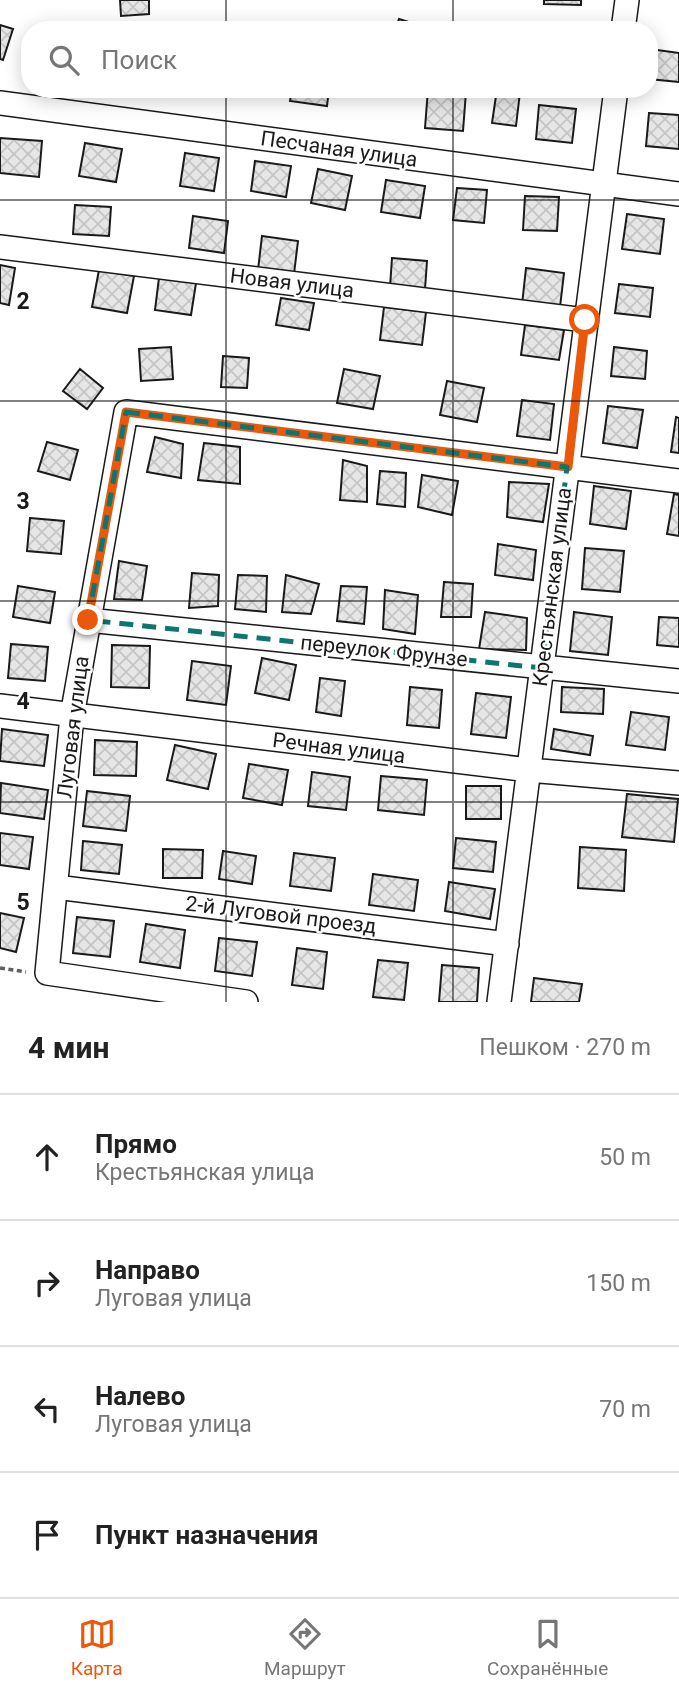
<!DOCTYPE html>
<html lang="ru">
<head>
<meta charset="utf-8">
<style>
  body { margin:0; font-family:Roboto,sans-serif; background:#f6f6f6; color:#222 }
  .stop { position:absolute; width:21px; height:21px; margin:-16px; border:5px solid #ea580c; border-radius:50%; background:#fff }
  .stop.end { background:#ea580c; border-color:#fff; box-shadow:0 2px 7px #0008 }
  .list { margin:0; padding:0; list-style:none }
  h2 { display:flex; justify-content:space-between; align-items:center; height:91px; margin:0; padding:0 28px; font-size:30px }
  h2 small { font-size:23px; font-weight:400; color:#767676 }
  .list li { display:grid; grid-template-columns:46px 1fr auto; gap:21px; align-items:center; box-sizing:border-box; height:126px; padding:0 28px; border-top:2px solid #e0e0e0 }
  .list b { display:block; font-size:26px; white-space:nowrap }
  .list p { margin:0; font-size:23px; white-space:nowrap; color:#767676 }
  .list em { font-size:23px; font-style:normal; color:#767676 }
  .icon { flex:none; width:38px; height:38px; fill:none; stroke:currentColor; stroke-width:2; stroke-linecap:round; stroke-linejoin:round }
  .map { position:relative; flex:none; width:679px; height:1002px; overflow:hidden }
  .search { position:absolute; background:#fff; box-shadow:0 4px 18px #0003; left:21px; right:21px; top:21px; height:77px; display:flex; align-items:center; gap:18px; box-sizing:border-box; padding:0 24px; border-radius:28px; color:#767676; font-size:26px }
  .sheet { height:595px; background:#fff }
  nav { display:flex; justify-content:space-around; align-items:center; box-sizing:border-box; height:98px; border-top:2px solid #e0e0e0; background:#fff; font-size:19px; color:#767676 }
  nav a { display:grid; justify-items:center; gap:4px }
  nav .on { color:#ea580c }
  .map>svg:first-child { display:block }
  .building { fill:url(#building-cross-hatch); stroke:#1a1a1a; stroke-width:2 }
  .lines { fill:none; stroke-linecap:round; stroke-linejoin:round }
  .minor-casing { stroke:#1a1a1a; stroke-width:26 }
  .path { stroke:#5f5f5f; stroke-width:3.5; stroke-dasharray:5 3.5; stroke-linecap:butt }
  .minor { stroke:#fff; stroke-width:23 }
  .route { stroke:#ea580c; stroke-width:9 }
  .marked { fill:none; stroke:#0f766e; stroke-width:5; stroke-dasharray:14 9; stroke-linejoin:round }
  .grid { fill:none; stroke:#1a1a1a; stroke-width:2; stroke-opacity:0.55 }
  .labels { text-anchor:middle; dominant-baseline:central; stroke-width:5; stroke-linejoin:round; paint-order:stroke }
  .street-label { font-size:21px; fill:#1a1a1a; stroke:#fff }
  .grid-label { font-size:23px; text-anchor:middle; font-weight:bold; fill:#1a1a1a; stroke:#fff; stroke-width:5; stroke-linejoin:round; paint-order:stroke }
</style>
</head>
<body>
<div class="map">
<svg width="679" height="1002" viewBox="0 0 679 1002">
  <defs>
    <pattern id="building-cross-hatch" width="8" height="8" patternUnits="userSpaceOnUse" patternTransform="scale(1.75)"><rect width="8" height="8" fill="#e6e6e6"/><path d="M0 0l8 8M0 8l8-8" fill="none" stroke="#c5c5c5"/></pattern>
  </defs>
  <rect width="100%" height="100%" fill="#fff"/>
  <path class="building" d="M120 0H149V14L121 16Z
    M544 0H581V5L544 4Z
    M399 19 428 28V30H395Z
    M0 25 13 29 3 60 0 59Z
    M650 49 679 53V82L649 79Z
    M292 89H329L327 106 290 101Z
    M428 89 466 92 463 131 425 128Z
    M497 89 520 92 516 126 492 123Z
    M539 105 576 109 572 143 536 139Z
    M649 113 679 115V149L646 146Z
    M0 138 42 141 39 177 0 173Z
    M85 143 122 149 116 182 79 176Z
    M185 153 219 158 214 191 180 186Z
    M255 161 291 166 286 197 251 191Z
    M318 169 352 176 345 210 311 203Z
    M386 180 425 186 420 218 381 212Z
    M457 188 487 190 484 223 453 220Z
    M525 196 559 197 557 231 523 230Z
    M75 205 111 207 109 236 73 234Z
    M627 214 664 219 660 254 622 249Z
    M193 216 228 221 224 253 189 248Z
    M262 236 298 241 294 274 258 270Z
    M392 258 427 261 425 289 390 287Z
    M0 265 15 268 9 305 0 303Z
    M526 268 564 273 560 307 522 305Z
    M99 270 134 276 127 313 92 307Z
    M159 278 196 283 191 315 155 310Z
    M619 284 653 288 650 317 615 313Z
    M281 298 314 303 309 330 276 325Z
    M384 307 426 312 422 345 380 340Z
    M525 325 564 330 559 360 521 355Z
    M171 347 173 379 141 381 139 349Z
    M614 347 647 351 645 379 611 376Z
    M223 356 249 358 247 388 221 387Z
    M80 369 103 388 87 409 63 391Z
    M344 369 380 376 373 409 337 403Z
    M447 381 484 388 477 422 440 415Z
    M522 400 554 404 550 440 517 436Z
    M608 406 643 410 637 448 603 443Z
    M676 417 679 418V453L671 452Z
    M155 437 183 444 181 478 147 472Z
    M47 442 78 450 70 480 38 471Z
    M204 443 240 447V484L198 480Z
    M343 460 367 466V502L340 500Z
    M380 471 406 473 405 507 377 504Z
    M422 475 458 481 452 515 418 507Z
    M509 482 549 484 543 522 507 517Z
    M594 486 631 491 626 529 590 524Z
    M674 494 679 495V536L667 534Z
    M30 518 64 521 61 554 27 551Z
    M498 544 536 550 533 580 495 575Z
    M585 548 624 551 620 592 582 589Z
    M119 561 147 566 142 600 114 599Z
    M192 573 219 575 218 606 189 608Z
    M238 575 267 576 266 612 235 609Z
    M286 575 319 584 311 614 282 612Z
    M444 582 473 584 471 617H441Z
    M18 586 55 592 50 623 13 617Z
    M341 586 367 587 364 624 337 621Z
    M385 590 418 595 415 634 383 629Z
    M485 612 527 618 526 650 479 649Z
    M574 612 612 617 608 655 570 651Z
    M659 617 679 618V647L657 645Z
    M11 644 48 647 45 681 8 678Z
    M112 645 150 646 149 688 111 687Z
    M262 658 296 665 289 700 255 693Z
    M192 661 231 666 226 705 187 700Z
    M320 678 345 681 341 716 316 712Z
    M410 687 442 690 439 728 407 725Z
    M562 687 604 689 603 714 561 712Z
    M476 693 511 697 506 738 471 734Z
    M631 712 669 717 665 750 626 745Z
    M2 729 48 735 44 766 0 761Z
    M554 729 593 736 590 755 551 749Z
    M95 740 137 742 136 776 94 775Z
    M175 745 216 754 208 789 167 780Z
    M249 764 288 770 282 805 243 798Z
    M312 772 350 777 346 810 308 806Z
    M381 776 427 780 424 815 378 810Z
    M1 783 48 790 44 819 0 813Z
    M466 786H501V819H466Z
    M87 791 130 796 126 831 83 826Z
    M627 794 678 799 674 842 622 837Z
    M0 833 33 837 29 869 0 865Z
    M456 838 496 842 493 872 453 868Z
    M83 841 122 845 119 874 81 870Z
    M580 847 626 850 624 891 578 888Z
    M163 849 203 850 202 878H163Z
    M223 851 256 856 252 884 219 879Z
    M294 853 335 858 331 891 290 886Z
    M373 874 418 880 414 911 369 905Z
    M449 882 495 889 490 919 445 911Z
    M0 913 24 918 16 952 0 948Z
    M77 917 114 921 110 957 73 953Z
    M146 924 185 930 180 968 140 962Z
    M219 938 257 942 252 976 215 971Z
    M297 948 327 952 323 989 292 985Z
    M378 960 408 963 404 1000 373 997Z
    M442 965 479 968 477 1002H439Z
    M534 978 582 984 579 1002H531Z"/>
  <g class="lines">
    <g class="minor-casing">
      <path id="minor" d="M623 30 627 0
        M0 103 679 194
        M0 247 585 320
        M88 620 679 681
        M0 706 529 770 679 783
        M56 887 507 944
        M246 1002 47 973 72 716 126 412 679 481
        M499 1002 616 89"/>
    </g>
    <path class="path" d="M0 968 26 972"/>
    <use href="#minor" class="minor"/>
  </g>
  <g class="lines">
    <path class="route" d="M88 620 126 412 568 467 585 320"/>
  </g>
  <path class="marked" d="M126 412 567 467 542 668 88 620Z"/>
  <path class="grid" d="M226 0V30M453 0V30M226 89V1002M453 89V1002M0 200H679M0 401H679M0 601H679M0 802H679"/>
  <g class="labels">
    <g class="street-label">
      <text transform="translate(339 149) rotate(8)">Песчаная улица</text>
      <text transform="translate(292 283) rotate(7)">Новая улица</text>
      <text transform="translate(552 587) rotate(-83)">Крестьянская улица</text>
      <text transform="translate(384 651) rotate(6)">переулок Фрунзе</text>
      <text transform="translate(73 727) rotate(-83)">Луговая улица</text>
      <text transform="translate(339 748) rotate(7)">Речная улица</text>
      <text transform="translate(281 915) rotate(7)">2-й Луговой проезд</text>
    </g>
  </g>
  <g class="grid-label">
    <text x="23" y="309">2</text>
    <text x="23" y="509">3</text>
    <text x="23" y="709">4</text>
    <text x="23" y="910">5</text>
  </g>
</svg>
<div class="stop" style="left:585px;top:320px"></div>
<div class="stop end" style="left:88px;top:620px"></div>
<div class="search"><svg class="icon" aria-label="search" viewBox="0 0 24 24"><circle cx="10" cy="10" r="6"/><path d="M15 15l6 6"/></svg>Поиск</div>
</div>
<section class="sheet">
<h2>4 мин<small>Пешком · 270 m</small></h2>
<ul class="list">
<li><svg class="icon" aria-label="ahead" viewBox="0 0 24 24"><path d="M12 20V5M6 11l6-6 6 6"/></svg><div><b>Прямо</b><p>Крестьянская улица</p></div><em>50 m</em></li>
<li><svg class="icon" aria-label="right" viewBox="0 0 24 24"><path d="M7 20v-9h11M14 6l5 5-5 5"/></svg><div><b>Направо</b><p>Луговая улица</p></div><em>150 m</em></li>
<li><svg class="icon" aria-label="left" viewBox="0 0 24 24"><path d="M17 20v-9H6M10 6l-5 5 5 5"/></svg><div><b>Налево</b><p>Луговая улица</p></div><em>70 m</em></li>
<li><svg class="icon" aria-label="arrive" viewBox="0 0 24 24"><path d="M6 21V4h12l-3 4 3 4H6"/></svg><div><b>Пункт назначения</b></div></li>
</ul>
</section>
<nav>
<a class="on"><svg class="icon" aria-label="map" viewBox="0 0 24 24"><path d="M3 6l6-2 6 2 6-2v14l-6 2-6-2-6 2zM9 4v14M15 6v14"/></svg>Карта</a>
<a><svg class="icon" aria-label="directions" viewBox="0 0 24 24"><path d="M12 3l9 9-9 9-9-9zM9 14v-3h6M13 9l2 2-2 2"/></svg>Маршрут</a>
<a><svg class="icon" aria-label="saved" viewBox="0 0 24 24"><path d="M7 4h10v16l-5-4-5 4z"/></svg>Сохранённые</a>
</nav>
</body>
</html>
